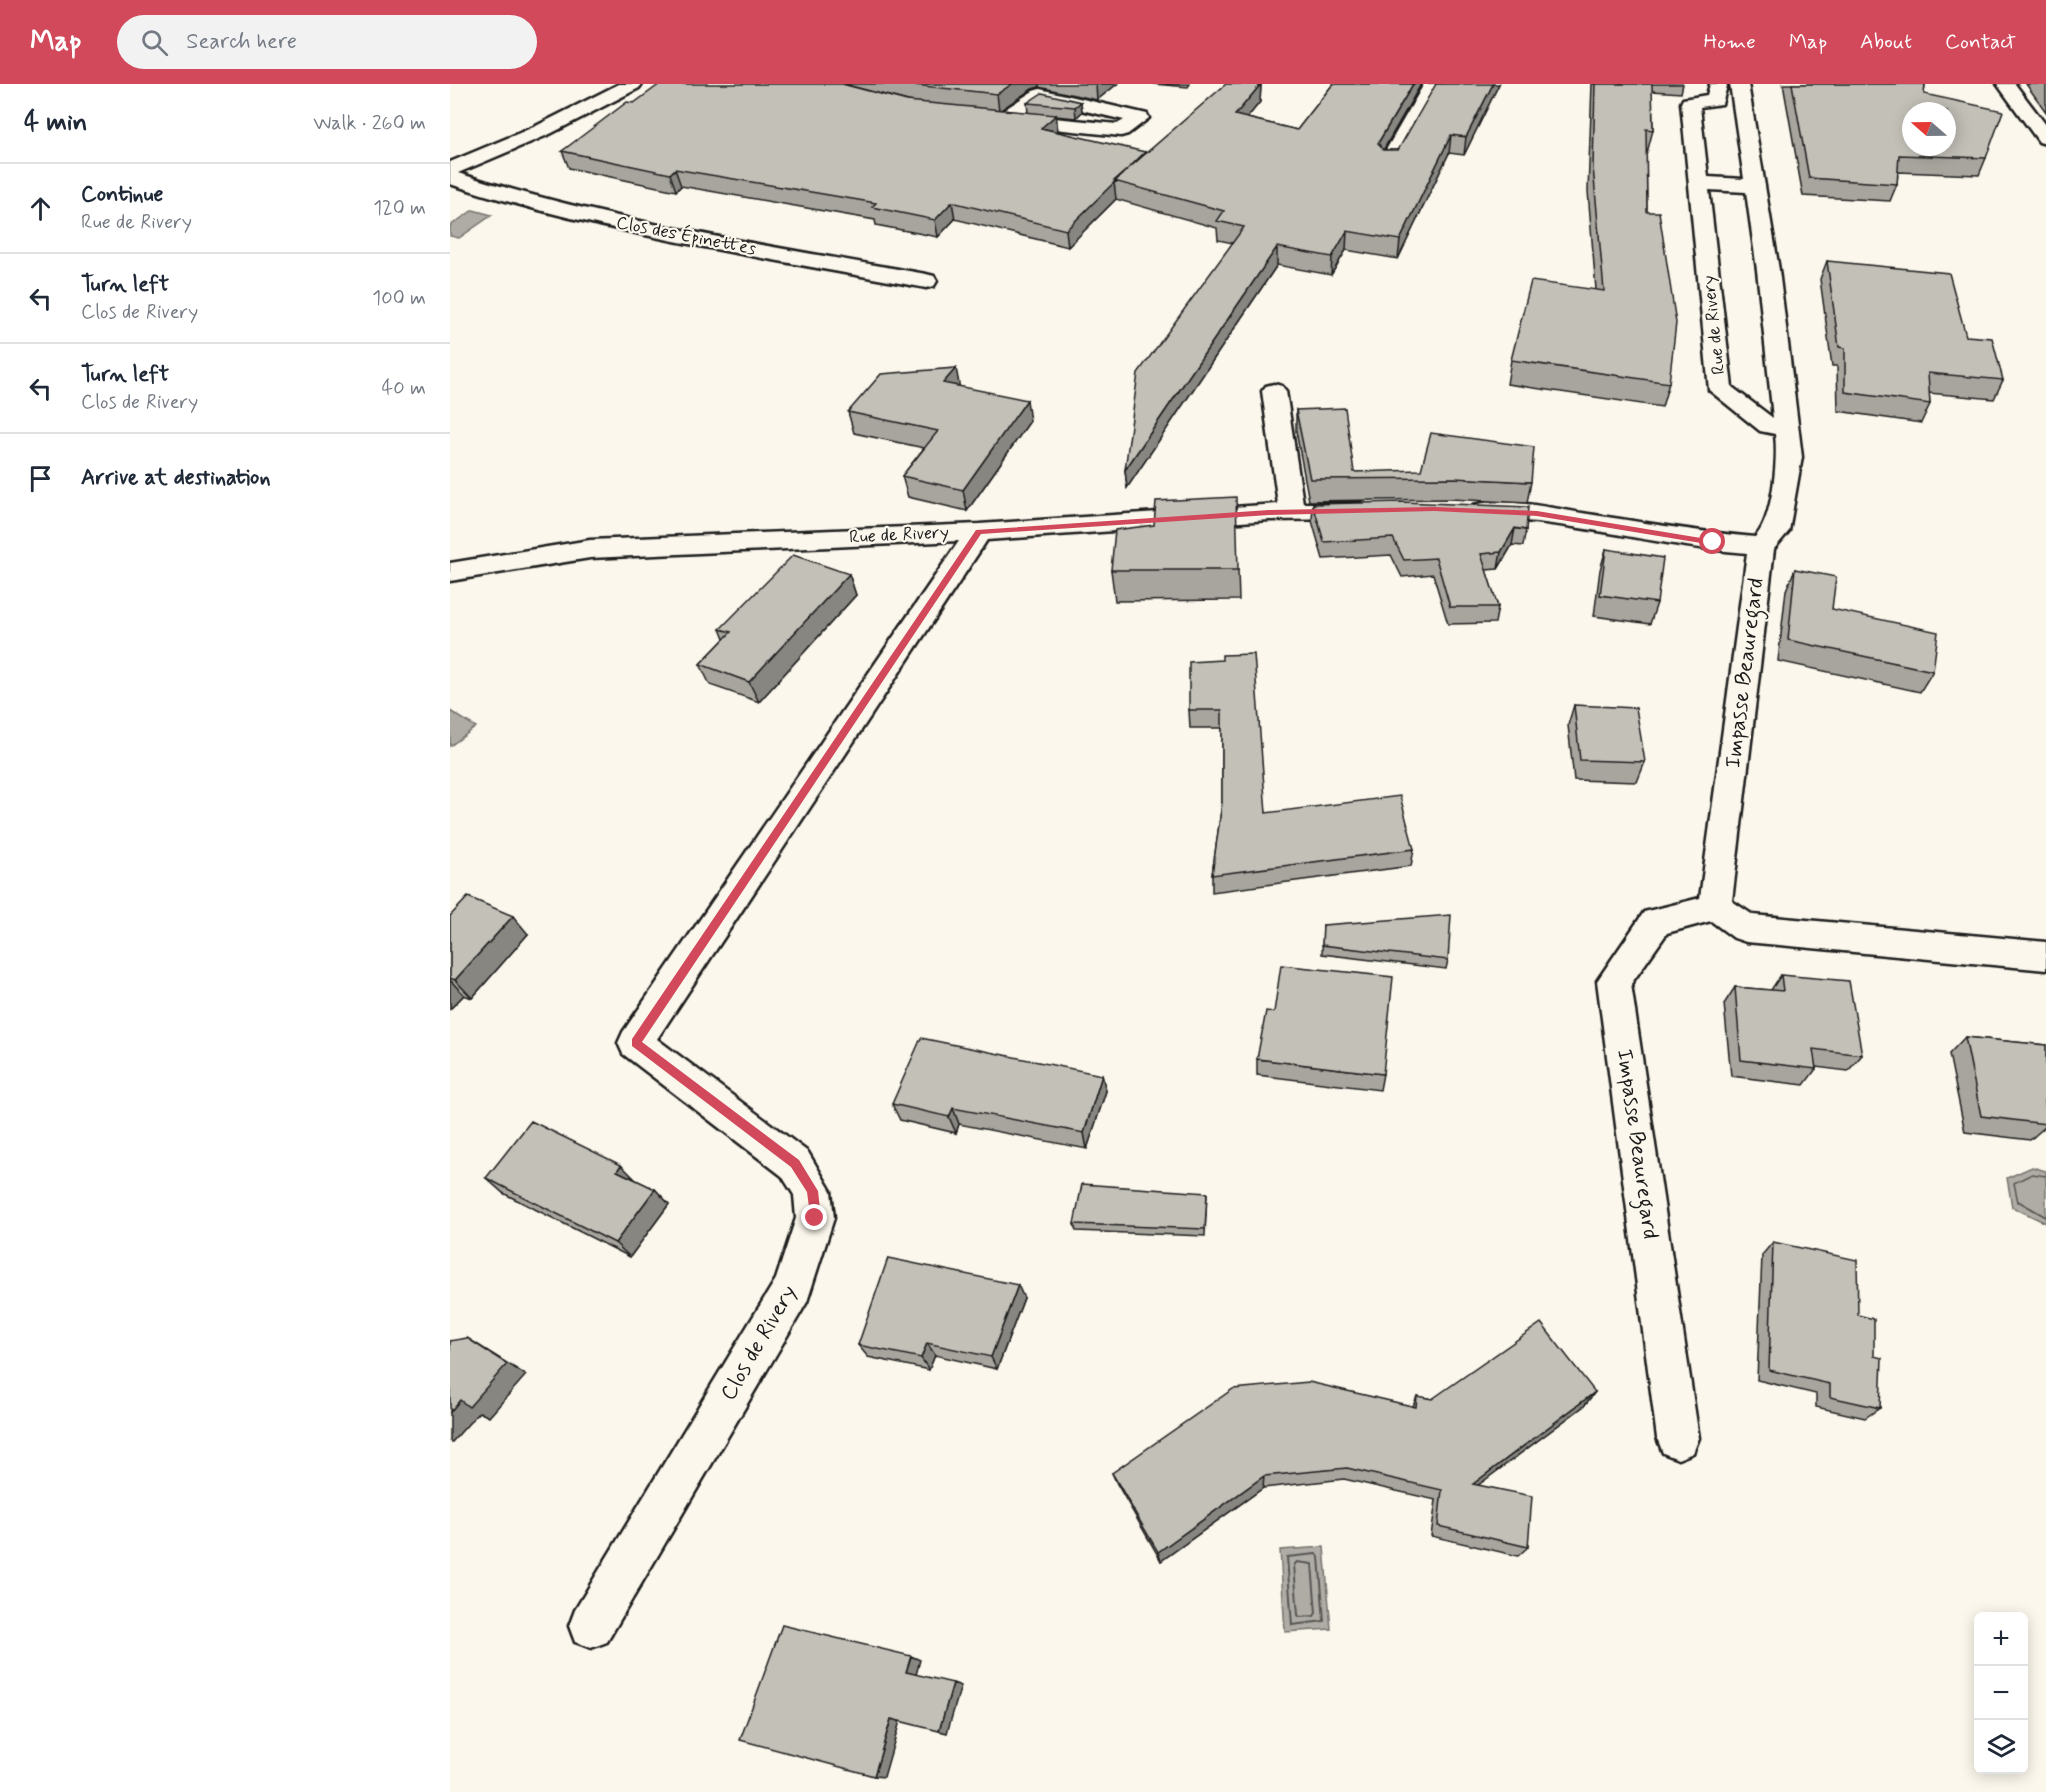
<!DOCTYPE html>
<html lang="en">
<head>
<meta charset="utf-8">
<style>
  body { margin:0; font-family:Mynerve,sans-serif; background:#f2f2f3; color:#1f2937 }
  .controls { position:absolute; right:18px; bottom:18px; display:grid; overflow:hidden; border-radius:9px; box-shadow:0 3px 15px #0003 }
  .controls button { width:54px; height:54px; display:grid; place-items:center; padding:0; border:0; border-bottom:2px solid #e0e1e3; background:#fff; color:#1f2937; font:30px sans-serif }
  .compass { position:absolute; left:1452px; top:18px; width:54px; height:54px; border-radius:50%; background:#fff; box-shadow:0 3px 15px #0003; rotate:290deg }
  .stop { position:absolute; width:18px; height:18px; margin:-14px; border:4px solid #d1495b; border-radius:50%; background:#fff }
  .stop.end { background:#d1495b; border-color:#fff; box-shadow:0 2px 6px #0008 }
  .list { margin:0; padding:0; list-style:none }
  h2 { display:flex; justify-content:space-between; align-items:center; height:78px; margin:0; padding:0 24px; font-size:26px }
  h2 small { font-size:20px; font-weight:400; color:#747a83 }
  .list li { display:grid; grid-template-columns:39px 1fr auto; gap:18px; align-items:center; box-sizing:border-box; height:90px; padding:0 24px; border-top:2px solid #e0e1e3 }
  .list b { display:block; font-size:22px; white-space:nowrap }
  .list p { margin:0; font-size:20px; white-space:nowrap; color:#747a83 }
  .list em { font-size:20px; font-style:normal; color:#747a83 }
  .icon { flex:none; width:33px; height:33px; fill:none; stroke:currentColor; stroke-width:2; stroke-linecap:round; stroke-linejoin:round }
  .map { position:relative; flex:none; width:1596px; height:1708px; overflow:hidden }
  header { display:flex; align-items:center; gap:36px; box-sizing:border-box; height:84px; padding:0 30px; background:#d1495b; color:#fff }
  header strong { font-size:28px }
  nav { display:flex; gap:33px; margin-inline-start:auto; font-size:21px }
  .search { width:420px; height:54px; background:#f2f2f3; display:flex; align-items:center; gap:15px; box-sizing:border-box; padding:0 21px; border-radius:33px; color:#747a83; font-size:22px }
  main { display:flex }
  aside { flex:1; background:#fff }
  .map>svg:first-child { display:block }
  .water { fill:#afaca5; stroke:#74726e; stroke-width:1.5 }
  .lines { fill:none; stroke-linecap:round; stroke-linejoin:round }
  .shore-far1 { stroke:#575653; stroke-width:1.5 }
  .shore { stroke:#575653; stroke-width:2 }
  .minor-casing { stroke:#1c1c1c; stroke-width:5 }
  .minor { fill:#fbf7ec; fill-rule:evenodd }
  .wall { fill:#a8a59e; stroke:#1c1c1c; stroke-width:1.5 }
  .shaded-wall { fill:#888681; stroke:#1c1c1c; stroke-width:1.5 }
  .building { fill:#c3c0b8; stroke:#1c1c1c; stroke-width:1.5; fill-rule:evenodd }
  .route { fill:#d1495b }
  .labels { text-anchor:middle; dominant-baseline:central; stroke-width:4.5; stroke-linejoin:round; paint-order:stroke }
  .far-street-label { font-size:18px; fill:#1c1c1c; stroke:#fbf7ec }
  .street-label { font-size:22px; fill:#1c1c1c; stroke:#fbf7ec }
</style>
</head>
<body>
<header>
<strong>Map</strong>
<div class="search"><svg class="icon" aria-label="search" viewBox="0 0 24 24"><circle cx="10" cy="10" r="6"/><path d="M15 15l6 6"/></svg>Search here</div>
<nav><a>Home</a><a>Map</a><a>About</a><a>Contact</a></nav>
</header>
<main>
<aside>
<h2>4 min<small>Walk · 260 m</small></h2>
<ul class="list">
<li><svg class="icon" aria-label="ahead" viewBox="0 0 24 24"><path d="M12 20V5M6 11l6-6 6 6"/></svg><div><b>Continue</b><p>Rue de Rivery</p></div><em>120 m</em></li>
<li><svg class="icon" aria-label="left" viewBox="0 0 24 24"><path d="M17 20v-9H6M10 6l-5 5 5 5"/></svg><div><b>Turn left</b><p>Clos de Rivery</p></div><em>100 m</em></li>
<li><svg class="icon" aria-label="left" viewBox="0 0 24 24"><path d="M17 20v-9H6M10 6l-5 5 5 5"/></svg><div><b>Turn left</b><p>Clos de Rivery</p></div><em>40 m</em></li>
<li><svg class="icon" aria-label="arrive" viewBox="0 0 24 24"><path d="M6 21V4h12l-3 4 3 4H6"/></svg><div><b>Arrive at destination</b></div></li>
</ul>
</aside>
<div class="map">
<svg width="1596" height="1708" viewBox="0 0 1596 1708">
  <rect width="100%" height="100%" fill="#fbf7ec"/>
  <filter id="ink" filterUnits="userSpaceOnUse"><feTurbulence type="fractalNoise" baseFrequency=".0167" numOctaves="2"/><feDisplacementMap in="SourceGraphic" scale="12" xChannelSelector="R" yChannelSelector="G"/><feConvolveMatrix kernelMatrix="1 2 1 2 8 2 1 2 1" color-interpolation-filters="sRGB"/></filter>
  <g filter="url(#ink)">
    <path class="water" d="M23 126 42 131 9 154 0 152V142Z
      M0 627 26 643 0 662Z
      M1582 1083 1596 1087V1139L1562 1123 1557 1094Z
      M874 1463 881 1545 835 1548 830 1466Z"/>
    <g class="lines">
      <path class="shore-far1" d="M1568 1118 1564 1099 1582 1090 1596 1092"/>
      <path class="shore" d="M1568 1117 1596 1133
        M866 1470 869 1473 874 1537 842 1541 837 1473Z
        M847 1478 862 1480 866 1529 864 1532 850 1533 848 1531 844 1481Z"/>
      <g class="minor-casing">
        <path id="minor" d="M169 0H192L189 4 100 50 8 89C160 138 319 162 476 190L484 192 487 197 484 202 476 204C317 174 154 150 0 100V78L86 42Z
          M974 0H992L946 82H932L929 78Z
          M1260 0H1276L1277 2 1272 20 1250 23 1258 93 1294 95 1280 0H1298L1329 186 1352 373 1339 447 1324 465 1282 817 1303 831 1596 858V886L1296 858 1284 854 1261 837 1217 849 1181 900 1249 1354 1243 1369 1228 1375 1213 1369 1207 1354 1147 897 1194 828 1250 814 1297 469C1226 464 1157 446 1087 438 1066 436 1044 438 1023 433L1019 427 1023 421C1052 413 1102 424 1132 429 1190 438 1247 448 1305 453 1323 435 1328 376 1325 350L1310 347 1259 306 1231 19 1233 15 1257 11ZM1259 106 1296 108 1307 186 1323 334 1282 303Z
          M1547 0H1565L1596 41V60L1589 58Z
          M590 5 697 30 699 34 678 50 671 52 546 39 544 35 546 31 583 7ZM593 17 674 36 667 40 572 31Z
          M824 300 832 302 836 307 853 419H909L918 421 922 427 918 433 909 435 819 436 537 456 207 955 358 1068 381 1107 384 1134 357 1218 157 1558 141 1564 125 1558 119 1542 125 1526 326 1195 346 1134 344 1111 332 1092 173 970 168 959 173 948 509 457 140 474 0 497V479L140 456 529 440 828 420 812 307 816 302Z"/>
      </g>
      <use href="#minor" class="minor"/>
    </g>
    <path class="wall" d="M393 0H667L647 16 589 3 582 5 550 26 578 29 577 19 631 18 632 28 626 34 606 32 608 48 695 71 811 0 810 18 797 34 847 46 883 0H971L933 66H948L1049 0 1014 71 999 69 948 175 896 166 881 191 827 181 677 404 675 386 783 159 768 156 767 144 666 115 618 163 505 135 488 153 426 141 425 136 231 102 226 107 119 84 112 67 184 19 462 18Z
      M703 0H740L738 3Z
      M1142 0H1233L1231 9 1202 7 1203 46 1197 69H1196L1197 128 1219 299 1212 323 1057 300 1061 276 1146 206 1138 107Z
      M1333 0H1475L1474 10 1536 74 1529 91 1448 88 1447 100 1440 117 1353 112Z
      M1576 0H1596V28Z
      M1377 177 1516 252 1553 296 1544 315 1479 309 1480 320 1471 339 1388 327 1387 282H1382L1370 195Z
      M510 303 580 337 517 427 458 413 452 392 474 364 404 349 398 328Z
      M846 326 904 388 1081 398 1077 419 1000 415 859 417 846 347Z
      M863 420 1076 446 1073 462 1062 461 1048 485 1036 486 1048 523 1045 539 998 540 983 490 952 493 941 471 873 475 862 437Z
      M704 441 788 486 789 516 665 517 661 486Z
      M1156 465 1207 519 1200 540 1144 532 1150 486Z
      M1345 485 1382 525 1483 587 1470 608 1328 577 1336 506Z
      M399 490 406 511 309 618 260 601 250 580 274 555 270 545Z
      M772 576 816 729 964 765 961 782 762 808V791L772 719V644H740L739 626Z
      M1124 621 1195 678 1187 698 1124 696 1118 641Z
      M0 832 78 850 22 914 14 911 0 925Z
      M873 841 998 876 996 885 872 870Z
      M1331 891 1412 971 1398 987 1366 983V985L1354 1001 1281 992 1274 920 1285 903 1321 906Z
      M1515 953 1596 961V1042L1580 1056 1515 1048 1499 970Z
      M807 975 933 990 930 1006 807 991Z
      M652 991 656 1007 637 1065 509 1040 506 1049 450 1036 442 1020Z
      M36 1094 186 1096 205 1105 219 1120 180 1173 53 1109Z
      M757 1109 755 1152 626 1147 624 1140Z
      M1323 1158 1408 1231 1424 1272 1430 1324 1415 1334 1366 1323V1310L1307 1296 1312 1171Z
      M574 1214 547 1285 485 1271 479 1286 418 1273 408 1261Z
      M1145 1308 1134 1322 1028 1401 1078 1463 1068 1472 981 1452 986 1416 894 1395 813 1404 711 1477 667 1400 662 1389 963 1322 967 1312 982 1315Z"/>
    <path class="shaded-wall" d="M562 0H589V3L582 5 549 27 547 10Z
      M646 0H667L647 16Z
      M811 0 810 18 785 49V31Z
      M963 0H971L927 77 928 59Z
      M1043 0H1049L1014 71 1016 53Z
      M631 18 632 28 626 34 625 23Z
      M606 31 608 48 591 44Z
      M1001 51 999 69 948 175 950 156Z
      M695 68 696 85 665 98Z
      M225 85 231 102 226 107 220 90Z
      M664 98 666 115 618 163 616 146Z
      M502 118 505 135 488 153 485 136Z
      M897 147 896 166 881 191 882 173Z
      M827 163V181L677 404 675 386Z
      M506 284 510 305 493 299Z
      M577 316 580 337 517 427 513 406Z
      M1065 444 1062 461 1048 485 1051 468Z
      M399 490 406 511 309 618 299 598Z
      M63 832 78 850 22 914 5 896Z
      M0 896 14 911 0 925Z
      M652 991 656 1007 637 1065 634 1049Z
      M503 1024 509 1040 506 1049 499 1033Z
      M171 1081 186 1096 167 1087Z
      M205 1105 219 1120 180 1173 165 1159Z
      M568 1201 574 1214 547 1285 541 1273Z
      M17 1254 76 1291 39 1333 29 1328 2 1358 0 1357V1328L10 1316Z
      M477 1259 485 1271 479 1286 471 1274Z
      M1145 1308 1134 1322 1015 1411 1023 1400Z
      M814 1392 813 1404 711 1477 708 1468Z
      M461 1572 470 1576 466 1591 456 1588Z
      M503 1599 511 1602 497 1649 489 1647Z
      M441 1635 450 1637 434 1693 424 1692Z"/>
    <path class="building" d="M210 0H392L457 17 606 31 591 44 695 68 616 146 502 118 485 136 422 123 426 119 225 85 220 90 112 67 177 18 184 19Z
      M455 0H562L547 10Z
      M776 0H811L785 31 847 46 883 0H963L928 59 933 66H948L986 0H1043L1016 53 1001 51 950 156 897 147 882 173 827 163 675 386 688 289 794 143 767 137 774 127 664 97Z
      M1145 0H1202L1203 46 1196 45 1197 128H1209L1226 239 1219 299 1061 276 1081 197 1154 207 1143 83Z
      M1342 0H1475L1474 10 1553 27 1536 74 1449 71 1447 100 1359 94ZM1461 27H1497V63H1461Z
      M592 9 631 18 625 23 577 19Z
      M1377 177 1499 189 1516 252 1542 254 1553 296 1478 289 1480 320 1395 308V264L1389 263Z
      M506 284 493 299 577 316 513 406 452 392 488 347 398 328 431 290Z
      M895 324 904 388 971 386 981 349 1084 363 1081 398 1003 394 860 395 846 326Z
      M786 413 788 486H661L665 446 704 441 706 417Z
      M952 418 1078 423 1076 446 1065 444 1051 468 1031 470 1048 523H1000L986 474 954 476 943 454 874 458 863 420Z
      M1156 465 1213 474 1207 519 1150 511Z
      M343 471 399 490 299 598 250 580 281 548 270 545Z
      M1345 485 1386 493 1382 525 1488 548 1483 587 1338 556Z
      M804 570 816 729 950 712 964 765 762 791 772 719V626H739V578L772 576V571Z
      M1124 621 1186 624 1195 678 1130 676Z
      M18 813 63 832 5 896 0 894V832Z
      M1001 831 998 876 872 861 873 841Z
      M831 881 943 893 933 990 807 975 816 927 824 928Z
      M1331 891 1399 897 1412 971 1363 965 1366 985 1291 976 1285 903 1333 907Z
      M1515 953 1596 961V1017H1595L1596 1025V1040L1531 1032Z
      M471 954 652 991 634 1049 503 1024 499 1033 442 1020Z
      M81 1037 171 1081 167 1087 205 1105 165 1159 36 1094Z
      M632 1100 757 1109 755 1145 624 1140Z
      M1323 1158 1407 1176 1408 1231 1424 1235V1272L1432 1274 1430 1324 1380 1313V1300L1319 1286Z
      M438 1174 568 1201 541 1273 477 1259 471 1274 408 1261Z
      M1091 1239 1145 1308 1023 1400 1082 1412 1078 1463 988 1442 992 1406 897 1384 814 1392 708 1468 662 1389 783 1305 859 1298 966 1323 967 1312 982 1315Z
      M17 1254 57 1280 19 1323 10 1316 0 1328V1257Z
      M332 1541 461 1572 456 1588 503 1599 489 1647 441 1635 424 1692 290 1656Z"/>
  </g>
  <path class="route" d="M984 423 1087 427 1263 456 1266 458 1263 461 1087 432 984 427 819 431 531 450 192 958 349 1076 368 1107 371 1134 369 1138H361L357 1108 341 1083 182 962V955L526 446 819 426Z"/>
  <g class="labels">
    <g class="far-street-label">
      <text transform="translate(236 152) rotate(11)">Clos des Épinettes</text>
      <text transform="translate(1264 241) rotate(-96)">Rue de Rivery</text>
      <text transform="translate(449 451) rotate(-3)">Rue de Rivery</text>
    </g>
    <g class="street-label">
      <text transform="translate(1295 589) rotate(-83)">Impasse Beauregard</text>
      <text transform="translate(1187 1060) rotate(82)">Impasse Beauregard</text>
      <text transform="translate(309 1259) rotate(-60)">Clos de Rivery</text>
    </g>
  </g>
</svg>
<div class="controls">
<button>+</button>
<button>−</button>
<button><svg class="icon" aria-label="layers" viewBox="0 0 24 24"><path d="M12 4l9 5-9 5-9-5zM3 14l9 5 9-5"/></svg></button>
</div>
<svg class="compass" viewBox="-18 -18 36 36"><path d="M0-13l5 13h-10z" fill="#e53935"/><path d="M0 13l5-13h-10z" fill="#747a83"/></svg>
<div class="stop" style="left:1263px;top:458px"></div>
<div class="stop end" style="left:365px;top:1134px"></div>
</div>
</main>
</body>
</html>
